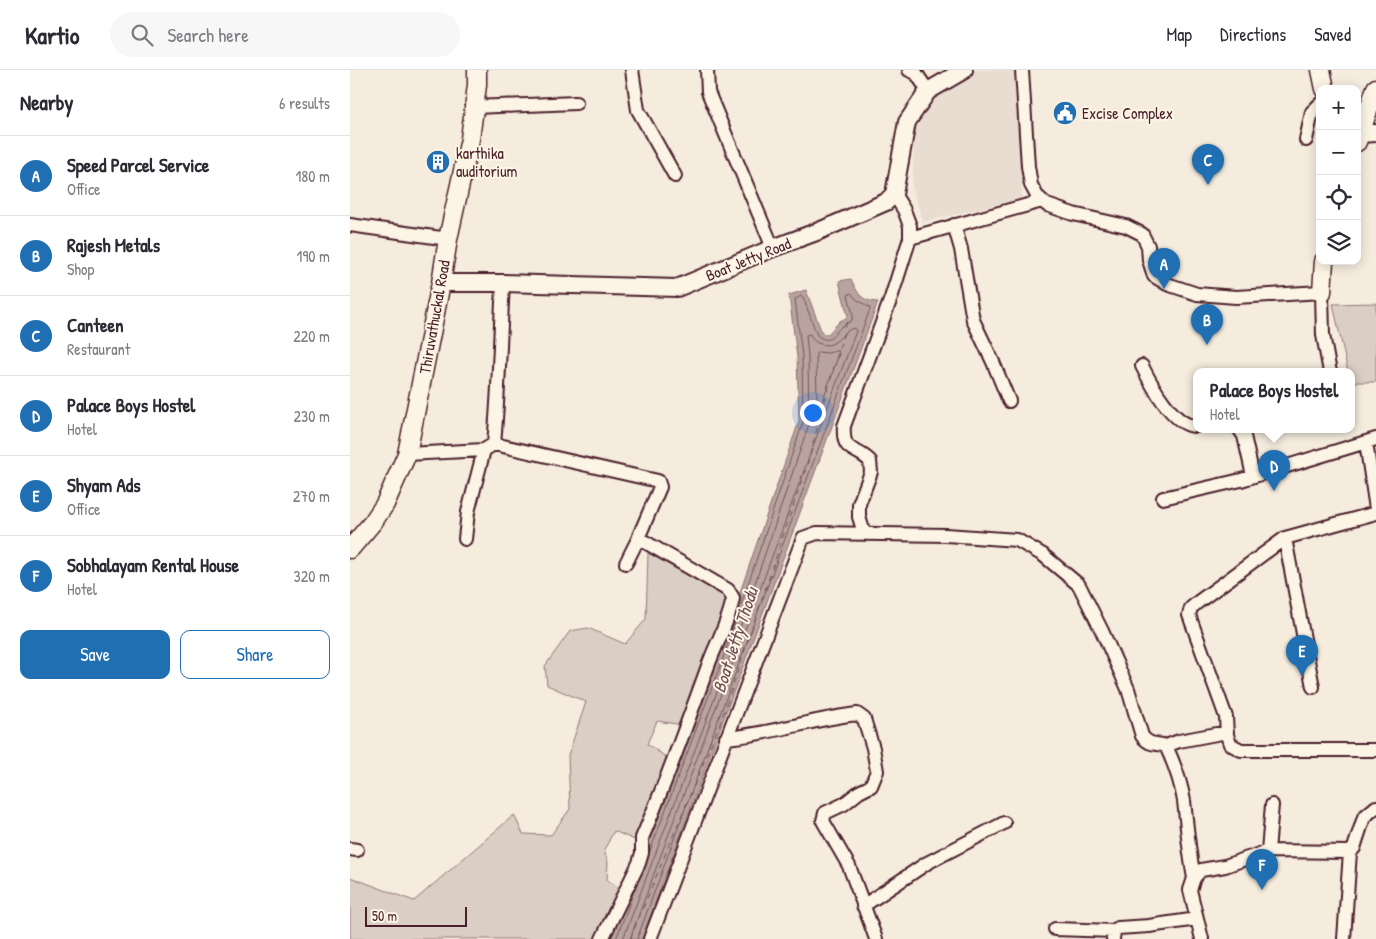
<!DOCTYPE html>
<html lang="en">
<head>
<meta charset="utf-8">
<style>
  body { margin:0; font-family:"Patrick Hand",sans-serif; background:#f7f7f7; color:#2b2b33 }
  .controls { position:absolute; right:15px; top:15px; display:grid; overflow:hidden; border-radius:10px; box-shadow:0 2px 12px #0003 }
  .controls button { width:45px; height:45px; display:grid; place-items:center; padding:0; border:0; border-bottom:1px solid #e1e1e2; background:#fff; color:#2b2b33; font:25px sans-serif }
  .scale { position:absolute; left:15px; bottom:12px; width:102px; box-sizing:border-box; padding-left:5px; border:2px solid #4a1f2b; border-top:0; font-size:14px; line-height:18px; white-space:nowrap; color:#4a1f2b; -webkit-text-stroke:4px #fcf5e5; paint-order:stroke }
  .you { position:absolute; left:462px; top:342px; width:18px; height:18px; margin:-12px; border:4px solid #fff; border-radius:50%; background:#1a73e8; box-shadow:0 0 0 8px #1a73e833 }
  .badge { display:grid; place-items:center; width:32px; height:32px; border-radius:50%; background:#1f6fb2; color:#fff; font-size:16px; font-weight:700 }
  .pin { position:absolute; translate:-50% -41px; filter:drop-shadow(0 1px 2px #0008) }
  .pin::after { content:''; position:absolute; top:26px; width:18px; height:15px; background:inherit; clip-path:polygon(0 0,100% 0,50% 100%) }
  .popup { position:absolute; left:843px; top:298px; width:162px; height:65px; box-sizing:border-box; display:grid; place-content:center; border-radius:10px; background:#fff; filter:drop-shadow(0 1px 4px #0005); font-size:16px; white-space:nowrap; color:#7c7c81 }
  .popup b { font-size:19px; color:#2b2b33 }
  .popup::after { content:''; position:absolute; left:50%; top:100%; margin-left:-10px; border:10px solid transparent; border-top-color:#fff }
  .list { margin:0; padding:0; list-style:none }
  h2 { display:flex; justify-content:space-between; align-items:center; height:65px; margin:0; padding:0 20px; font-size:21px }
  h2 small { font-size:16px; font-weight:400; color:#7c7c81 }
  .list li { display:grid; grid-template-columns:32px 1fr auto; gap:15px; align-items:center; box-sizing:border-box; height:80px; padding:0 20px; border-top:1px solid #e1e1e2 }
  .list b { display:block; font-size:19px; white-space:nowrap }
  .list p { margin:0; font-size:16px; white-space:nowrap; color:#7c7c81 }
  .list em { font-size:16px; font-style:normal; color:#7c7c81 }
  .actions { display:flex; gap:10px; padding:15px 20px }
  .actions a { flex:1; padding:11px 0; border:1px solid #1f6fb2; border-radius:10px; text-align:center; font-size:18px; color:#1f6fb2 }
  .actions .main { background:#1f6fb2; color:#fff }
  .icon { flex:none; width:28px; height:28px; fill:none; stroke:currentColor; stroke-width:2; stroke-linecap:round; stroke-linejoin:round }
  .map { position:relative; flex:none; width:1026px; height:869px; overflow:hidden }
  header { display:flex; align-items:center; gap:30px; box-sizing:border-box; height:70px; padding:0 25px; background:#fff; border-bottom:1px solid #e1e1e2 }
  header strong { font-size:24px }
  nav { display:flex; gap:28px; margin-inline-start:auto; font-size:18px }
  .search { width:350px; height:45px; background:#f7f7f7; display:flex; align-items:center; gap:12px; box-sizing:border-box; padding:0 18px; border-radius:28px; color:#7c7c81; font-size:19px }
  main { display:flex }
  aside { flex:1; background:#fff }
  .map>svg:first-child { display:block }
  .built { fill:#e8ddd0 }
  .green { fill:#dbcec4; stroke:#927678 }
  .water { fill:#b8a39e; stroke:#8c6e70 }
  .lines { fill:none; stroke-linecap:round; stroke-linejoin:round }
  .shore { stroke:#765459; stroke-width:1 }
  .ferry { stroke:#704d53; stroke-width:1; stroke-dasharray:6 5; stroke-linecap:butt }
  .minor-casing { stroke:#4a1f2b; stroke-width:16 }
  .tertiary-casing { stroke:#4a1f2b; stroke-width:20 }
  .secondary-casing { stroke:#4a1f2b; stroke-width:21 }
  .minor { stroke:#fcf5e5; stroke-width:12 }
  .tertiary { stroke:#fcf5e5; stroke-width:16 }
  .secondary { stroke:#fcf5e5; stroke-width:18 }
  .labels { text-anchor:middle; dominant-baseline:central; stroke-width:4; stroke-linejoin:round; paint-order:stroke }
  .poi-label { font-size:16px; fill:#4a1f2b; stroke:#fcf5e5; text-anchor:start }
  .street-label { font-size:16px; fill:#4a1f2b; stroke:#fcf5e5 }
  .water-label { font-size:18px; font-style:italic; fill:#704d53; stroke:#fcf5e5 }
</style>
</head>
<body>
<header>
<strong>Kartio</strong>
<div class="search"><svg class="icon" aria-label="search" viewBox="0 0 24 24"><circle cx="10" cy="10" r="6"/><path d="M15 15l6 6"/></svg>Search here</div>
<nav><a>Map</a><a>Directions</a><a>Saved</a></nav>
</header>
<main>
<aside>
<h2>Nearby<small>6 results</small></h2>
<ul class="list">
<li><span class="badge">A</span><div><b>Speed Parcel Service</b><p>Office</p></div><em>180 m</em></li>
<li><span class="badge">B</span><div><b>Rajesh Metals</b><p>Shop</p></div><em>190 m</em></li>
<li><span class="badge">C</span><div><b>Canteen</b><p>Restaurant</p></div><em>220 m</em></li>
<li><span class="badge">D</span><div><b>Palace Boys Hostel</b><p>Hotel</p></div><em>230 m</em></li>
<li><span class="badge">E</span><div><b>Shyam Ads</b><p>Office</p></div><em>270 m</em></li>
<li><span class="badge">F</span><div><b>Sobhalayam Rental House</b><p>Hotel</p></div><em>320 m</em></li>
</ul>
<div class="actions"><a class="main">Save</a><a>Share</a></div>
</aside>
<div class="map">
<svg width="1026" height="869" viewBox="0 0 1026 869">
  <rect width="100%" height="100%" fill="#f5ecde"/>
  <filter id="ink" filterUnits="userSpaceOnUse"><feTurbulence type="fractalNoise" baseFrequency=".02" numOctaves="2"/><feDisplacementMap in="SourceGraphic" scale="10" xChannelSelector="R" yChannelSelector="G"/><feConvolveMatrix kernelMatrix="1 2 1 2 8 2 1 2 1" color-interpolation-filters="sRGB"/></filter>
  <g filter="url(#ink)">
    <path class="built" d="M625 0H669L672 129 573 152 562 117 565 53 579 30Z"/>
    <path class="green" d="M1026 233V312H1002V302H998L983 234Z
      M298 483 378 528 333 655 307 651 297 674 319 689 287 771 264 761 254 780 258 792 257 810 270 818 248 869H0V807L64 831 164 745 173 764 201 765 220 739 218 685 236 632 197 615 195 596 220 561 238 558 275 574 296 549Z"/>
    <path class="water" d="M501 209C508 223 510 231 528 232L518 259 292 869H261L367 589 449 351 447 287 439 225 456 220 472 263 478 264 490 251 498 247 489 211Z"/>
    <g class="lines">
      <path class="shore" d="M488 281 489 284 472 332 469 333 467 331 466 283 468 282 477 283Z
        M266 869 286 816
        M273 869 378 593 459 354 458 286 456 265 460 264C462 269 465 273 471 274 487 279 491 261 504 258L506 261 282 863 281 869
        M287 869 520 239 519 237 506 229 501 223 498 225 503 245 502 250C499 253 495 254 491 257 483 264 480 276 467 265L453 227 451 226 445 229 452 286 453 352 372 591 300 781"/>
      <path class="ferry" d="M280 869 371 651 457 395 498 247"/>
      <g class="minor-casing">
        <path id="minor" d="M282 0 288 40 325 106
          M357 0 358 22 423 178
          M559 0 566 3 578 21
          M672 0 678 96 681 115 687 126 697 135 723 144 776 156 792 164 798 176 799 190 804 206 817 214 847 224 886 227 972 222 973 265 980 302
          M124 37 226 33
          M956 70 962 42 970 34
          M0 155 98 169
          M604 155 611 179 623 250 643 292 659 331
          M560 168 692 131
          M792 296C801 314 824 357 846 356
          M890 360 894 366 903 406
          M1016 372 1026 439
          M144 374 308 411 310 417 289 466 290 469 378 520 383 528C379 552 366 573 358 596 337 654 316 712 292 768V783L289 793 252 869
          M57 384 134 380
          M813 428 891 410 1026 369
          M1026 443 935 468 848 532 841 538 839 545 876 647 877 665 880 674 891 680H1026
          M514 463 509 447V434L521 402 520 391C505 376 492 384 494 356L541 228 560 168V156L554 140 544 124
          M935 468 963 617
          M115 469 118 442 134 380 144 374C149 320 150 266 153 213
          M276 493 289 467
          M376 668C421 664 463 649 507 644L514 649 523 678 527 701 521 716 509 722 494 734 475 743 473 751 499 796 526 869
          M816 676 829 671 877 662
          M0 779 7 780
          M918 781 922 735
          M513 836 577 793 654 753
          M705 859 764 861
          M300 869 450 476 453 468 467 463 596 465 667 470 693 485 729 515 752 561 778 619 792 666C801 677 805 672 816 676 824 693 831 713 834 731 837 757 839 782 844 808
          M763 869 764 861 768 858 799 856 847 849
          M852 869 840 820 844 808 851 800 875 796 918 781 1000 782 1004 778 1014 747 1026 737
          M994 869 1000 782"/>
      </g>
      <g class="tertiary-casing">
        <path id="tertiary" d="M1009 64 1026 63
          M91 213H153L327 218 423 178 469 161 536 132 544 124 557 52 578 21 614 0"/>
      </g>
      <g class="secondary-casing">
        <path id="secondary" d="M971 0 975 19
          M1007 72 1026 18
          M972 222 974 191
          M0 479 23 452 35 434 57 384 91 213 98 169 120 69 127 15V0"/>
      </g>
      <use href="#minor" class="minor"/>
      <use href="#tertiary" class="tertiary"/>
      <use href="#secondary" class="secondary"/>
    </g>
  </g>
  <defs>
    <g id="civic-disc" transform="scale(1.25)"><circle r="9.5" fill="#1f6fb2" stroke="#fcf5e5"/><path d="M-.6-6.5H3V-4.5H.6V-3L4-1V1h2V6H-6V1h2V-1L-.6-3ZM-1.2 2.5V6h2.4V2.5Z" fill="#fff"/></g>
    <g id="building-disc" transform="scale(1.25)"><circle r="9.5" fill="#1f6fb2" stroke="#fcf5e5"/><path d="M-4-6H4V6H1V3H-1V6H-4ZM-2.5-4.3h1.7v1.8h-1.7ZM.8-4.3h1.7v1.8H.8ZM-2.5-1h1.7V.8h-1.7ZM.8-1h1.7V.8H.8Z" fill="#fff"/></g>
  </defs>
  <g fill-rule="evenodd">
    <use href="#civic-disc" x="715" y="43"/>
    <use href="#building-disc" x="88" y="92"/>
  </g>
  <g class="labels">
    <g class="poi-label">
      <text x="732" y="43">Excise Complex</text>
      <text x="106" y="83">karthika<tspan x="106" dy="18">auditorium</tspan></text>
    </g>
    <g class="street-label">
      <text transform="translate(398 189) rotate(-22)">Boat Jetty Road</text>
      <text transform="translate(84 247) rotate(-80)">Thiruvathuckal Road</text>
    </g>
    <g class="water-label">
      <text transform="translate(385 570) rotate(-72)">Boat Jetty Thodu</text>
    </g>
  </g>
</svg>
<div class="controls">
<button>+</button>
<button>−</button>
<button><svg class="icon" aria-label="locate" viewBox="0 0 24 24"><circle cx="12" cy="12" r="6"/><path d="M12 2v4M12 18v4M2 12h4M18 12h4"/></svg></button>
<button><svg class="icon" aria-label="layers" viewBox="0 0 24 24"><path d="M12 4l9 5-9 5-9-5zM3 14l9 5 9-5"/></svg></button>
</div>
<div class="scale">50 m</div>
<div class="you"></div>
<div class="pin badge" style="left:814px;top:219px">A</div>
<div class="pin badge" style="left:857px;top:275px">B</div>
<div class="pin badge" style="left:858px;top:115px">C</div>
<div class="pin badge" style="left:924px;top:421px">D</div>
<div class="popup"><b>Palace Boys Hostel</b>Hotel</div>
<div class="pin badge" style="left:952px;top:606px">E</div>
<div class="pin badge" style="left:912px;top:820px">F</div>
</div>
</main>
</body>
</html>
